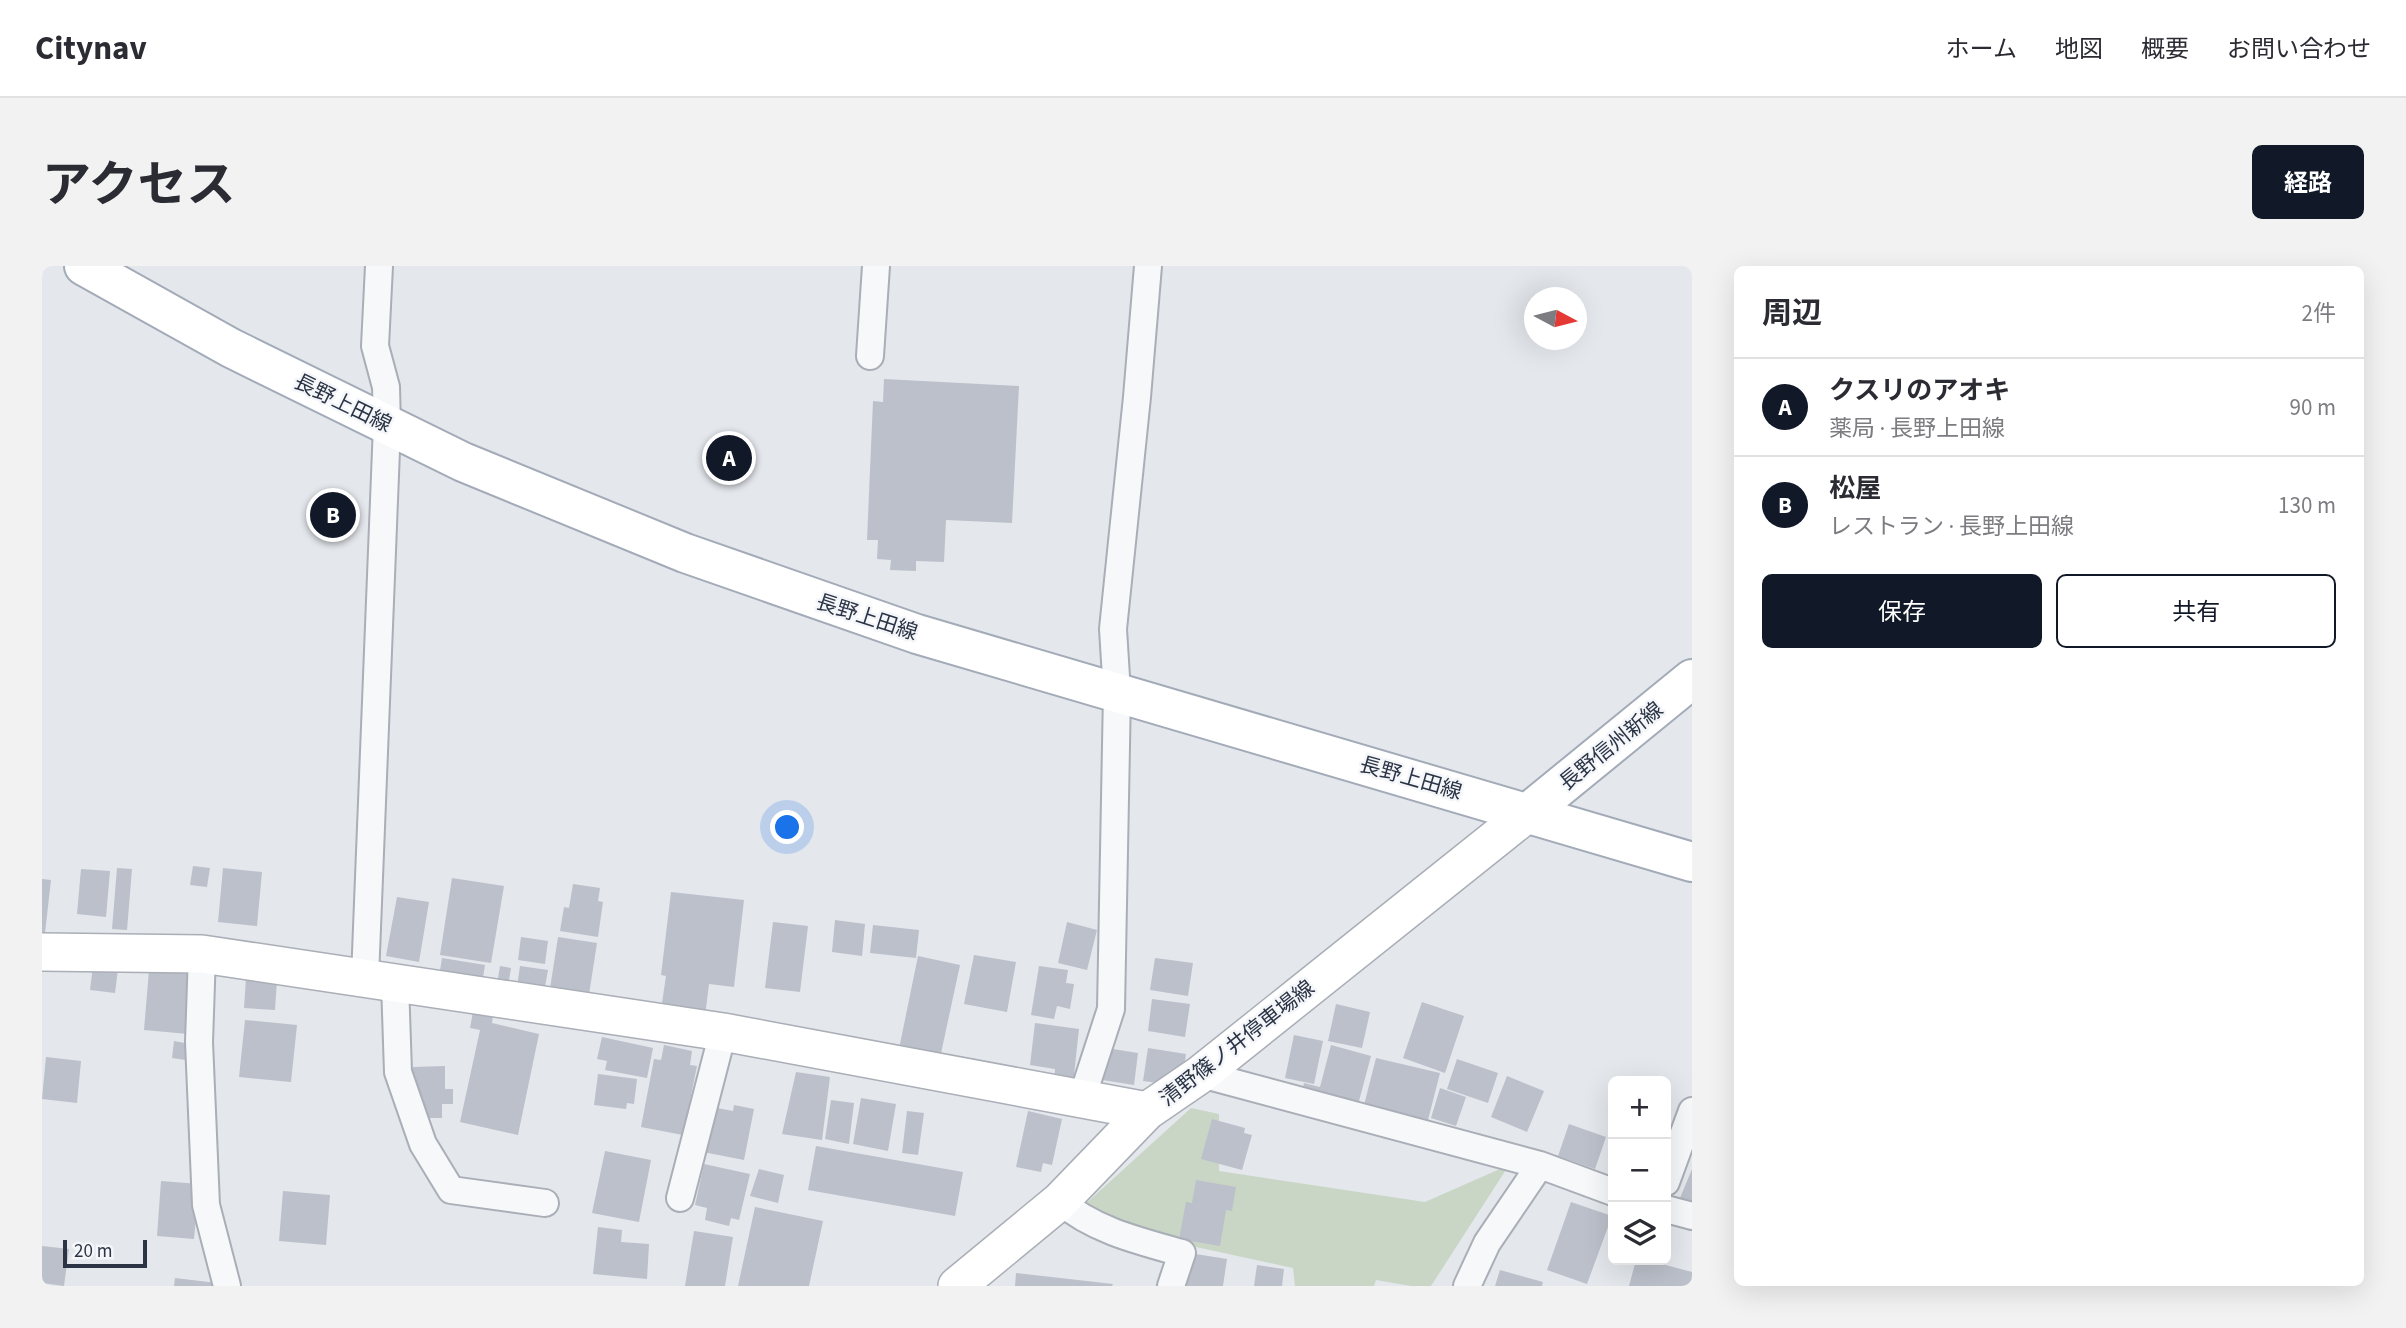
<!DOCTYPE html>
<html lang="ja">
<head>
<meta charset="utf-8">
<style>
  body { margin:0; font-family:"Source Sans 3","Noto Sans JP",sans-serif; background:#f2f2f3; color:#2b2b33 }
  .controls { position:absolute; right:21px; bottom:21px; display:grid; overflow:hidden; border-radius:10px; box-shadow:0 7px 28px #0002 }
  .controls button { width:63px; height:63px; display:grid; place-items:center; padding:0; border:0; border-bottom:2px solid #e1e1e2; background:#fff; color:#2b2b33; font:35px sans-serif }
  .compass { position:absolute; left:1482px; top:21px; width:63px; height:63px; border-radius:50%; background:#fff; box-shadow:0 7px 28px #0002; rotate:97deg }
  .scale { position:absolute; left:21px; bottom:18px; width:84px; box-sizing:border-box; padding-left:7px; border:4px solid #2b3445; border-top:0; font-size:19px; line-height:24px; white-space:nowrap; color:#2b3445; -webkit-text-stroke:5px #f4f6f9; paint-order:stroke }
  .you { position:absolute; left:746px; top:562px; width:24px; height:24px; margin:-18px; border:5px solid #fff; border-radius:50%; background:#1a73e8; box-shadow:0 0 0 10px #1a73e833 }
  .badge { display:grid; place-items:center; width:46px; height:46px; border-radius:50%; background:#111827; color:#fff; font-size:23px; font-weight:700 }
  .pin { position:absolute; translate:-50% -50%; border:4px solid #fff; box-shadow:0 2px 7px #0006 }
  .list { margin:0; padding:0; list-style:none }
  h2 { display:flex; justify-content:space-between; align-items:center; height:91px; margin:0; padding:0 28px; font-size:30px }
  h2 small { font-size:23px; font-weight:400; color:#7c7c81 }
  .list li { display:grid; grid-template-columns:46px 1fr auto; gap:21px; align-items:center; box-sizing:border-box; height:98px; padding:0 28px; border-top:2px solid #e1e1e2 }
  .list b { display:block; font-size:26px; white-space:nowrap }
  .list p { margin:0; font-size:23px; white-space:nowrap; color:#7c7c81 }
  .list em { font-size:23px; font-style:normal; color:#7c7c81 }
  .actions { display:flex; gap:14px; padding:21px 28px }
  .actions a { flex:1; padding:16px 0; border:2px solid #111827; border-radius:10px; text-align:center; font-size:24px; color:#111827 }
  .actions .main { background:#111827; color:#fff }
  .icon { flex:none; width:38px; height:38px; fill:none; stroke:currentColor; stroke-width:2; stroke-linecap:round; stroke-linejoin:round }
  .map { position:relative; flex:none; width:1650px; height:1020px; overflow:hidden; border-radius:10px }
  header { display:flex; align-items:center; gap:42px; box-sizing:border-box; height:98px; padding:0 35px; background:#fff; border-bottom:2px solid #e1e1e2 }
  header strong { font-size:33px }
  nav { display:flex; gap:38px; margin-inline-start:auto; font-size:24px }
  .intro { display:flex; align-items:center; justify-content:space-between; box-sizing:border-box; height:168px; padding:0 42px }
  h1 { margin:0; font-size:49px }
  .button { padding:18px 32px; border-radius:10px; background:#111827; color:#fff; font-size:24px; font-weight:700 }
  main { display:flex; gap:42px; padding:0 42px }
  aside { flex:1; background:#fff; border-radius:10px; box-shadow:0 7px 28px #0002 }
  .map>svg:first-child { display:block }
  .green { fill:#c9d6c5 }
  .building { fill:#bbc0ca }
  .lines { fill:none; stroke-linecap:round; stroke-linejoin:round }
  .street-casing { stroke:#a9aeb7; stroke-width:30 }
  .secondary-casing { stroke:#a9aeb7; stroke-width:40 }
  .primary-casing { stroke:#a3abb8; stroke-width:42 }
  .street { stroke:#f7f8fa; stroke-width:26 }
  .secondary { stroke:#fff; stroke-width:37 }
  .primary { stroke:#fff; stroke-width:38 }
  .labels { text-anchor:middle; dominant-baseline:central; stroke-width:5; stroke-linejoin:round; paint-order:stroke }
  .street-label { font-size:21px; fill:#2b3445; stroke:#f4f6f9 }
</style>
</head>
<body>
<header>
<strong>Citynav</strong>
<nav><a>ホーム</a><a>地図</a><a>概要</a><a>お問い合わせ</a></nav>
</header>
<div class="intro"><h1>アクセス</h1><a class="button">経路</a></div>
<main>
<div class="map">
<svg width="1650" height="1020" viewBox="0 0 1650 1020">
  <rect width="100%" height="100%" fill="#e4e7ec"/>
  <path class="green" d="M1149 842 1177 848V905L1383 936 1467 899 1389 1020H1369L1334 1014 1332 1020H1253L1251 1002 1145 979 1040 941Z"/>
  <path class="building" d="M842 113 977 120 970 257 904 254 902 296 874 295V305L848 304 849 294 835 293 836 274H825L831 135 841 136Z
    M151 600 168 602 165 621 148 619Z
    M75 602 90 603 85 664 70 663Z
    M181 602 220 606 215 660 176 656Z
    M39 603 68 605 64 651 35 648Z
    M410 612 462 620 449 697 398 689Z
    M0 613 9 614 3 667 0 666Z
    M531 618 558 622 556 635 561 636 556 671 518 665 522 641 527 642Z
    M629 626 702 634 692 721 667 718 663 750 619 744 624 710 619 709Z
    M355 631 387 636 377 696 344 690Z
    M793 654 823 658 820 690 790 686Z
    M731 656 766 660 758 726 723 722Z
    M1025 656 1055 664 1045 704 1016 697Z
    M831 659 877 664 874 692 828 687Z
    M479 671 506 675 503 698 476 694Z
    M516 671 555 677 546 735 507 729Z
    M932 689 974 696 965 746 922 738Z
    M876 690 918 699 898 792 857 783Z
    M400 692 443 699 440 718 397 711Z
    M1113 692 1151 697 1146 730 1108 724Z
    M51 700 76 703 73 727 48 724Z
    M458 700 469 702 466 720 455 718Z
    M478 700 506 704 502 726 475 721Z
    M997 700 1026 704 1024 717 1032 718 1028 743 1015 740 1012 753 989 749Z
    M107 704 150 708 146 768 102 764Z
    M204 712 235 714 233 744 202 742Z
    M1110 733 1148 738 1143 771 1106 765Z
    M1380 736 1422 750 1403 807 1361 792Z
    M1294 738 1328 746 1320 782 1286 775Z
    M431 746 451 750 450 757 497 768 476 869 418 856 438 764 428 762Z
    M203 754 255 759 249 816 197 811Z
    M993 757 1037 763 1031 818 1012 816 1013 803 988 799Z
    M1252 769 1281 775 1272 818 1243 812Z
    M560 771 611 782 605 812 563 804 565 795 555 793Z
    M132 775 153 779 150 795 130 792Z
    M622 779 650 785 648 799 655 800 641 869 599 861 612 793 619 794Z
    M1289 779 1329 790 1313 850 1258 836 1262 817 1278 821Z
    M1058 781 1096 787 1092 819 1054 813Z
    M1106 782 1144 788 1139 820 1101 815Z
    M4 791 39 795 35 837 0 833Z
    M1334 792 1398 807 1383 866 1319 851Z
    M1415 793 1456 807 1446 837 1405 823Z
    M403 800V823H411V838H400V852H371V801Z
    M754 806 788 811 780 874 740 868Z
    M556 808 595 813 592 838 585 837 584 843 552 839Z
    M1465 810 1502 825 1485 866 1449 851Z
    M1398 822 1424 831 1414 860 1389 852Z
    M819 832 854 838 846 885 811 878Z
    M789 834 812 837 807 878 783 873Z
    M692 839 712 843 702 894 661 886 670 841 691 845Z
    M865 845 882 847 876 889 860 887Z
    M986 845 1020 853 1010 899 1001 897 999 906 974 901Z
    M1170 853 1203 862 1202 867 1210 869 1200 904 1159 893Z
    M1527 858 1564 871 1553 903 1516 890Z
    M774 880 921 906 913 950 766 924Z
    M563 885 609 894 597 956 550 947Z
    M662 898 708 908 697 954 689 952 687 960 663 954 665 942 653 939Z
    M717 903 742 909 736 937 708 930Z
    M1650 903V940L1636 937Z
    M1154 914 1194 921 1190 945 1184 944 1178 980 1137 973 1144 936 1150 937Z
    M119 915 157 918 152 973 115 970Z
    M241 925 288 929 284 979 237 975Z
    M1529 936 1570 950 1545 1018 1505 1004Z
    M713 941 781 955 767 1020H696Z
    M556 961 580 964 579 976 607 978 605 1013 551 1008Z
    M652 965 691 971 683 1020H643Z
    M0 980 27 983 22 1020 0 1017Z
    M1147 987 1185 993 1181 1020H1142Z
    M1594 994H1605L1650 1006V1020H1587Z
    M1215 999 1242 1003 1240 1020H1212Z
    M1458 1004 1501 1016 1500 1020H1453Z
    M974 1007 1071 1018 1070 1020H973Z
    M133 1012 175 1017V1020H132Z"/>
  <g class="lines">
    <g class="street-casing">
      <path id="street" d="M828 90 834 0
        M160 688 157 776 164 939 185 1020
        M323 712 345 159 344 121 333 80 337 0
        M353 717 356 806 381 878 409 924 503 937
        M1159 808 1498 899 1571 926
        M1040 832 1069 743 1075 427 1071 363 1095 131 1106 0
        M1624 916 1650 845
        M638 932 681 766
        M1018 935C1051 964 1097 975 1140 987L1129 1020
        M1624 943 1650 950
        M1425 1020 1445 977 1498 899"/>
    </g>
    <g class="secondary-casing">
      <path id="secondary" d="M0 686 160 688 681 766 1105 845
        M915 1020 1018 935 1105 845 1159 808 1487 546"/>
    </g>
    <g class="primary-casing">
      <path id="primary" d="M42 0 189 82 421 196 643 287 875 368 1650 596
        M1487 546 1650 413"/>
    </g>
    <use href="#street" class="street"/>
    <use href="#secondary" class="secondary"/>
    <use href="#primary" class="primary"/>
  </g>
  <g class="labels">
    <g class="street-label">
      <text transform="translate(301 137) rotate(26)">長野上田線</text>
      <text transform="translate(825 351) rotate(18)">長野上田線</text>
      <text transform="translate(1569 480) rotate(-39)">長野信州新線</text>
      <text transform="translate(1369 512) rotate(16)">長野上田線</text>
      <text transform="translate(1195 777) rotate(-38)">清野篠ノ井停車場線</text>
    </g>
  </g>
</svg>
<div class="controls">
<button>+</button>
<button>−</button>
<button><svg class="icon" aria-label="layers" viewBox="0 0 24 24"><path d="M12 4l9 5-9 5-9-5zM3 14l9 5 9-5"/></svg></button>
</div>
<svg class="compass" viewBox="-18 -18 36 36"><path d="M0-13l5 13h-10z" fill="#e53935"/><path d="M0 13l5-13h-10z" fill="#7c7c81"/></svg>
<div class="scale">20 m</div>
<div class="you"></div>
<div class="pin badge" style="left:687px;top:192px">A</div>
<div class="pin badge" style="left:291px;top:249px">B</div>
</div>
<aside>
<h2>周辺<small>2件</small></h2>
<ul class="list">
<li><span class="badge">A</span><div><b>クスリのアオキ</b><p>薬局 · 長野上田線</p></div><em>90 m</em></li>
<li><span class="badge">B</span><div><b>松屋</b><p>レストラン · 長野上田線</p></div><em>130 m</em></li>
</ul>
<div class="actions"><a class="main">保存</a><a>共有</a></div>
</aside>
</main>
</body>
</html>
